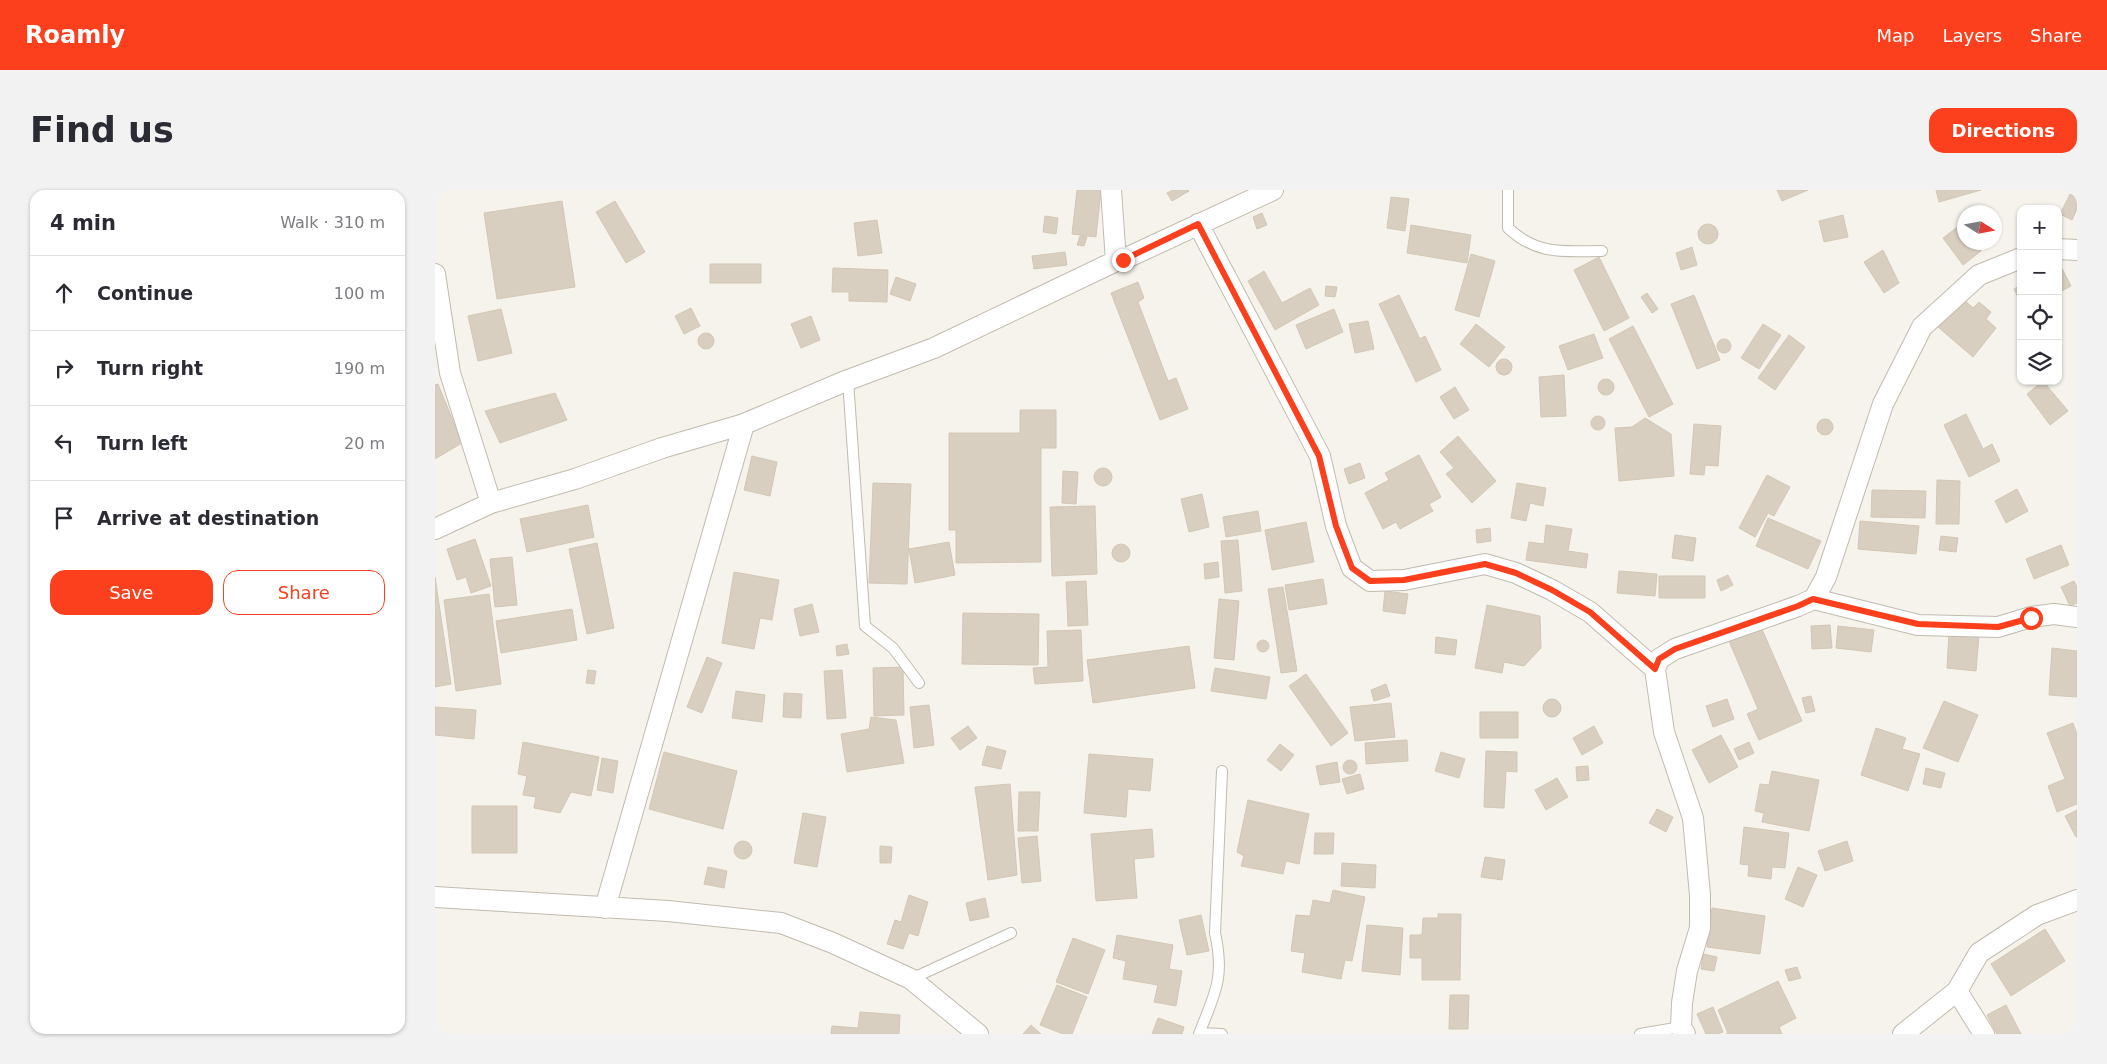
<!DOCTYPE html>
<html lang="en">
<head>
<meta charset="utf-8">
<style>
  body { margin:0; font-family:"DejaVu Sans",sans-serif; background:#f2f2f3; color:#2b2b33 }
  .controls { position:absolute; right:15px; top:15px; display:grid; overflow:hidden; border-radius:10px; box-shadow:0 1px 4px #0004 }
  .controls button { width:45px; height:45px; display:grid; place-items:center; padding:0; border:0; border-bottom:1px solid #e1e1e2; background:#fff; color:#2b2b33; font:25px sans-serif }
  .compass { position:absolute; left:1522px; top:15px; width:45px; height:45px; border-radius:50%; background:#fff; box-shadow:0 1px 4px #0004; rotate:101deg }
  .stop { position:absolute; width:15px; height:15px; margin:-11px; border:4px solid #fc3f1d; border-radius:50%; background:#fff }
  .stop.end { background:#fc3f1d; border-color:#fff; box-shadow:0 1px 5px #0008 }
  .list { margin:0; padding:0; list-style:none }
  h2 { display:flex; justify-content:space-between; align-items:center; height:65px; margin:0; padding:0 20px; font-size:21px }
  h2 small { font-size:16px; font-weight:400; color:#7c7c81 }
  .list li { display:grid; grid-template-columns:32px 1fr auto; gap:15px; align-items:center; box-sizing:border-box; height:75px; padding:0 20px; border-top:1px solid #e1e1e2 }
  .list b { display:block; font-size:19px; white-space:nowrap }
  .list em { font-size:16px; font-style:normal; color:#7c7c81 }
  .actions { display:flex; gap:10px; padding:15px 20px }
  .actions a { flex:1; padding:11px 0; border:1px solid #fc3f1d; border-radius:15px; text-align:center; font-size:18px; color:#fc3f1d }
  .actions .main { background:#fc3f1d; color:#fff }
  .icon { flex:none; width:28px; height:28px; fill:none; stroke:currentColor; stroke-width:2; stroke-linecap:round; stroke-linejoin:round }
  .map { position:relative; flex:none; width:1642px; height:844px; overflow:hidden; border-radius:15px }
  header { display:flex; align-items:center; gap:30px; box-sizing:border-box; height:70px; padding:0 25px; background:#fc3f1d; color:#fff }
  header strong { font-size:24px }
  nav { display:flex; gap:28px; margin-inline-start:auto; font-size:18px }
  .intro { display:flex; align-items:center; justify-content:space-between; box-sizing:border-box; height:120px; padding:0 30px }
  h1 { margin:0; font-size:35px }
  .button { padding:12px 22px; border-radius:15px; background:#fc3f1d; color:#fff; font-size:18px; font-weight:700 }
  main { display:flex; gap:30px; padding:0 30px }
  aside { flex:1; background:#fff; border-radius:15px; box-shadow:0 1px 4px #0004 }
  .map>svg:first-child { display:block }
  .building { fill:#d8cfc1; stroke:#d3c7b4 }
  .lines { fill:none; stroke-linecap:round; stroke-linejoin:round }
  .lane-casing { stroke:#c2bbae; stroke-width:12 }
  .street-casing { stroke:#c2bbae; stroke-width:22 }
  .lane { stroke:#fff; stroke-width:10 }
  .street { stroke:#fff; stroke-width:20 }
  .route { stroke:#fc3f1d; stroke-width:6 }
</style>
</head>
<body>
<header>
<strong>Roamly</strong>
<nav><a>Map</a><a>Layers</a><a>Share</a></nav>
</header>
<div class="intro"><h1>Find us</h1><a class="button">Directions</a></div>
<main>
<aside>
<h2>4 min<small>Walk · 310 m</small></h2>
<ul class="list">
<li><svg class="icon" aria-label="ahead" viewBox="0 0 24 24"><path d="M12 20V5M6 11l6-6 6 6"/></svg><div><b>Continue</b></div><em>100 m</em></li>
<li><svg class="icon" aria-label="right" viewBox="0 0 24 24"><path d="M7 20v-9h11M14 6l5 5-5 5"/></svg><div><b>Turn right</b></div><em>190 m</em></li>
<li><svg class="icon" aria-label="left" viewBox="0 0 24 24"><path d="M17 20v-9H6M10 6l-5 5 5 5"/></svg><div><b>Turn left</b></div><em>20 m</em></li>
<li><svg class="icon" aria-label="arrive" viewBox="0 0 24 24"><path d="M6 21V4h12l-3 4 3 4H6"/></svg><div><b>Arrive at destination</b></div></li>
</ul>
<div class="actions"><a class="main">Save</a><a>Share</a></div>
</aside>
<div class="map">
<svg width="1642" height="844" viewBox="0 0 1642 844">
  <rect width="100%" height="100%" fill="#f6f3ec"/>
  <path class="building" d="M642 0H666L661 47 637 44Z
    M738 0H753L754 1 737 11 732 3Z
    M1342 0H1373L1347 11Z
    M1501 0H1546L1504 12Z
    M1635 4 1642 8V19L1637 30 1625 24Z
    M956 7 974 9 970 41 952 38Z
    M127 11 140 97 62 109 49 23Z
    M180 11 210 62 191 73 161 22Z
    M827 23 832 35 822 39 818 27Z
    M1408 25 1413 47 1389 52 1384 31Z
    M610 26 623 28 621 44 608 42Z
    M442 30 447 63 423 66 419 33Z
    M1263 44a10 10 0 1 1 20 0a10 10 0 1 1-20 0Z
    M976 35 1036 45 1032 73 972 63Z
    M1525 35 1530 40V52H1539L1546 61 1528 75 1508 48Z
    M645 46 652 47 649 56 642 55Z
    M1257 57 1262 75 1246 80 1241 63Z
    M1448 60 1464 93 1449 103 1429 72Z
    M630 62 632 75 599 79 597 66Z
    M1036 64 1060 71 1044 127 1020 120Z
    M1164 67 1194 128 1169 141 1139 80Z
    M275 74H326V93H275Z
    M1625 75 1636 96 1623 103V76Z
    M398 78 453 80 452 112 414 111V102H397Z
    M829 81 847 113 875 98 884 115 840 140 813 91Z
    M461 87 481 94 475 111 455 104Z
    M703 92 709 108 703 112 733 191 741 188 753 219 725 230 676 103Z
    M1586 95V110L1585 111 1579 99Z
    M891 96 902 97 900 107 890 106Z
    M1212 103 1223 119 1217 123 1206 107Z
    M964 105 985 149 990 146 1006 180 981 192 944 114Z
    M1259 105 1285 170 1262 179 1236 114Z
    M1527 108 1538 118 1544 112 1556 122 1551 129 1561 138 1538 167 1503 137Z
    M256 118 265 136 249 144 240 126Z
    M66 119 77 163 43 171 33 126Z
    M899 119 908 142 871 159 861 135Z
    M376 126 385 150 366 158 356 134Z
    M933 131 939 159 920 163 914 134Z
    M1041 134 1070 157 1054 177 1025 154Z
    M1328 134 1346 145 1324 179 1306 168Z
    M1198 136 1238 214 1214 227 1174 149Z
    M263 151a8 8 0 1 1 16 0a8 8 0 1 1-16 0Z
    M1159 144 1168 168 1133 180 1124 156Z
    M1354 145 1370 157 1340 200 1323 188Z
    M1282 156a7 7 0 1 1 14 0a7 7 0 1 1-14 0Z
    M1061 177a8 8 0 1 1 16 0a8 8 0 1 1-16 0Z
    M1129 185 1131 226 1106 227 1104 187Z
    M1163 197a8 8 0 1 1 16 0a8 8 0 1 1-16 0Z
    M1608 191 1633 221 1615 235 1592 204Z
    M3 194 27 253 0 269V195Z
    M1020 197 1034 220 1019 229 1005 207Z
    M120 203 132 230 65 253 50 221Z
    M585 220H621V258H606V372L521 373V340H514V243H585Z
    M1531 224 1548 259 1557 254 1565 271 1534 287 1509 235Z
    M1156 233a7 7 0 1 1 14 0a7 7 0 1 1-14 0Z
    M1210 228 1236 244 1239 286 1184 291 1180 238 1197 237Z
    M1382 237a8 8 0 1 1 16 0a8 8 0 1 1-16 0Z
    M1259 234 1286 236 1283 276 1270 275 1269 285 1255 284Z
    M1023 246 1061 291 1037 313 1011 284 1019 278 1005 262Z
    M984 265 1006 307 994 314 998 321 965 339 961 332 948 339 930 303 954 290 950 283Z
    M317 266 342 272 335 306 309 300Z
    M925 273 930 288 914 294 909 279Z
    M659 287a9 9 0 1 1 18 0a9 9 0 1 1-18 0Z
    M628 281 643 282 641 314 627 313Z
    M1332 285 1355 297 1339 326 1333 323 1320 347 1304 338Z
    M1502 290 1525 291 1524 334H1501Z
    M438 293 476 294 472 394 434 393Z
    M1082 293 1111 298 1108 316 1095 313 1091 331 1076 328Z
    M1582 299 1593 321 1571 333 1560 311Z
    M1437 300 1491 301 1490 328 1436 327Z
    M767 304 774 337 754 342 746 309Z
    M153 315 159 347 92 362 85 329Z
    M660 316 662 384 617 386 615 317Z
    M823 321 826 341 791 347 788 327Z
    M1333 328 1386 351 1373 379 1321 356Z
    M1425 331 1484 336 1481 364 1423 359Z
    M871 332 879 372 837 380 830 340Z
    M1111 335 1137 339 1133 361 1153 364 1151 378 1091 370 1094 352 1109 354Z
    M1055 338 1056 351 1042 353 1041 340Z
    M1240 345 1261 348 1258 371 1237 368Z
    M1506 346 1523 348 1521 362 1504 360Z
    M40 349 56 396 36 403 31 387 22 390 12 359Z
    M803 350 807 401 790 403 786 351Z
    M514 352 520 385 480 393 474 359Z
    M162 353 179 438 152 444 134 359Z
    M677 363a9 9 0 1 1 18 0a9 9 0 1 1-18 0Z
    M1626 355 1634 375 1599 389 1591 369Z
    M77 367 82 415 60 417 55 369Z
    M783 372 784 387 770 389 769 374Z
    M1184 381 1222 384 1220 406 1182 403Z
    M299 382 344 390 337 430 325 428 319 459 287 453Z
    M1293 385 1298 395 1286 401 1282 390Z
    M1224 386H1270V408H1224Z
    M0 387 16 494 0 497Z
    M888 389 892 414 854 420 850 395Z
    M651 391 653 435 633 436 631 392Z
    M1639 391 1642 397V413L1635 416 1626 397Z
    M848 397 862 481 846 483 833 399Z
    M950 401 973 404 970 424 948 421Z
    M54 404 66 494 21 501 9 410Z
    M784 409 804 411 799 470 779 468Z
    M377 414 384 442 365 446 359 419Z
    M1052 415 1105 426 1106 458 1089 476 1069 472 1067 483 1040 478Z
    M137 419 142 450 66 463 61 431Z
    M528 423 604 424 603 475 527 474Z
    M1395 435 1397 458 1377 459 1376 436Z
    M1403 436 1439 440 1436 462 1401 458Z
    M1326 437 1367 531 1324 550 1312 524 1323 519 1294 451Z
    M646 440 648 491 600 494 598 478 613 477 612 441Z
    M1514 442 1544 445 1541 481 1512 478Z
    M1001 447 1022 450 1020 465 1000 463Z
    M822 456a6 6 0 1 1 12 0a6 6 0 1 1-12 0Z
    M412 454 414 464 402 466 401 456Z
    M754 456 760 498 658 513 652 470Z
    M1617 458 1642 461V507L1614 505Z
    M272 467 287 473 267 523 252 517Z
    M468 477 469 525 439 526 438 478Z
    M780 478 835 487 831 509 776 501Z
    M153 480 161 481 159 494 151 493Z
    M407 480 411 528 392 529 389 481Z
    M871 484 913 543 896 556 854 496Z
    M951 494 955 506 939 511 936 500Z
    M301 501 330 505 327 532 297 528Z
    M349 503 367 504 366 528 348 527Z
    M1376 506 1380 521 1371 523 1367 508Z
    M1108 518a9 9 0 1 1 18 0a9 9 0 1 1-18 0Z
    M1292 509 1299 529 1278 537 1271 516Z
    M1509 511 1543 525 1523 572 1488 558Z
    M956 513 960 547 920 551 915 517Z
    M494 515 499 555 479 558 475 517Z
    M0 517 41 520 39 549 0 545Z
    M1045 522H1083V548H1045Z
    M436 527 461 530 469 573 412 582 406 544 434 539Z
    M1638 533 1642 544V614L1622 622 1613 596 1630 589 1612 543Z
    M533 536 542 548 525 560 516 548Z
    M1159 536 1168 553 1147 565 1138 548Z
    M1441 538 1471 548 1467 559 1485 564 1473 601 1426 585Z
    M1286 545 1303 577 1274 593 1257 560Z
    M972 550 973 571 931 574 930 553Z
    M88 552 164 567 156 606 136 602 125 623 99 618 101 607 88 605 92 586 83 584Z
    M1314 552 1319 563 1304 570 1299 559Z
    M845 554 859 565 846 581 832 570Z
    M552 556 571 561 566 579 547 575Z
    M1051 561 1082 562V582L1071 581 1069 618 1049 617Z
    M229 562 302 581 288 639 214 619Z
    M1006 562 1030 569 1024 588 1000 581Z
    M654 564 718 569 715 601 693 599 691 627 649 623Z
    M167 568 183 571 178 603 162 600Z
    M908 577a7 7 0 1 1 14 0a7 7 0 1 1-14 0Z
    M902 572 905 592 885 595 881 576Z
    M1153 576 1154 590 1142 591 1141 577Z
    M1491 578 1510 583 1506 598 1488 594Z
    M1337 581 1384 590 1374 641 1327 632 1329 623 1320 621 1325 594 1334 595Z
    M925 584 929 599 912 604 907 589Z
    M1122 588 1133 607 1111 620 1100 600Z
    M575 594 582 685 553 690 540 597Z
    M584 602H605L603 641H583Z
    M813 610 874 624 864 674 851 671 848 684 806 676 809 666 802 662Z
    M37 616H82V663H37Z
    M1222 619 1238 627 1231 642 1214 633Z
    M1642 620V647H1641L1630 626Z
    M368 623 391 627 382 677 359 673Z
    M1309 637 1354 643 1350 678 1337 677 1336 689 1313 686 1314 675 1305 674Z
    M717 639 719 667 699 669 702 708 661 711 656 644Z
    M880 643H899L898 664H879Z
    M602 646 606 691 587 693 583 648Z
    M1412 651 1418 671 1390 681 1383 661Z
    M299 660a9 9 0 1 1 18 0a9 9 0 1 1-18 0Z
    M445 656 457 657 456 673H445Z
    M1050 667 1070 670 1067 690 1046 687Z
    M907 673 941 675 940 698 906 696Z
    M273 677 292 681 289 698 269 694Z
    M1363 677 1382 685 1368 717 1350 709Z
    M898 700 930 707 917 771 910 770 906 789 867 782 870 763 856 761 861 725 875 726 878 710 895 713Z
    M474 705 493 712 483 746 474 743 468 759 452 754 460 730 466 732Z
    M550 708 554 727 535 731 531 713Z
    M1277 718 1330 726 1325 764 1272 757Z
    M1003 724H1026L1025 790H987V768H975V745H987L988 728H1003Z
    M766 725 774 761 752 765 744 730Z
    M932 735 968 738 965 785 927 781Z
    M1610 739 1630 771 1576 806 1556 774Z
    M682 745 738 755 734 779 747 781 741 816 719 812 723 795 688 789 691 771 678 768Z
    M638 748 670 760 653 804 621 792Z
    M1268 764 1282 767 1279 781 1266 779Z
    M1362 777 1366 788 1354 791 1350 780Z
    M1343 791 1361 828 1344 837 1347 844H1291L1293 843 1283 820Z
    M622 795 652 807 637 844H628L605 835Z
    M1015 805H1034L1033 839H1014Z
    M1571 815 1586 844H1562L1552 825Z
    M1278 817 1288 842 1283 844H1271L1262 824Z
    M425 822 465 825 464 844H396L397 836 423 838Z
    M723 828 749 837 747 844H717Z
    M596 835 606 844H588Z"/>
  <g class="lines">
    <g class="lane-casing">
      <path id="lane" d="M1073 0V38C1103 66 1129 61 1167 61
        M413 190 430 436 458 458 484 493
        M476 789 576 743
        M765 843 787 844
        M764 844C780 803 790 788 780 743L787 581
        M1205 844 1246 837"/>
    </g>
    <g class="street-casing">
      <path id="street" d="M676 0 681 71
        M763 34 885 266 901 336 917 378 935 391 969 390 1050 374 1081 383 1117 400 1155 422 1220 479
        M1623 59 1642 60
        M0 84 15 183 56 313
        M0 339 56 313 140 289 227 258 309 234 413 190 499 158 681 71 687 70 838 0
        M1379 409 1483 435 1563 437 1596 427 1619 424 1642 427
        M0 707 233 721 346 733 398 753 476 789 543 844
        M170 718 309 234
        M1522 801 1549 844
        M1250 844 1246 837 1247 813 1252 781 1265 738V705L1258 628 1229 542 1220 479 1224 469 1240 459 1363 416 1379 409 1391 387 1448 214 1487 137 1544 85 1586 68
        M1468 844 1522 801 1544 763 1602 725 1642 710"/>
    </g>
    <use href="#lane" class="lane"/>
    <use href="#street" class="street"/>
  </g>
  <g class="lines">
    <path class="route" d="M688 70 763 34 884 266 901 336 917 378 935 391 969 390 1050 374 1081 383 1117 400 1155 422 1220 479 1224 469 1240 459 1363 416 1378 409 1483 434 1563 437 1596 428"/>
  </g>
</svg>
<div class="controls">
<button>+</button>
<button>−</button>
<button><svg class="icon" aria-label="locate" viewBox="0 0 24 24"><circle cx="12" cy="12" r="6"/><path d="M12 2v4M12 18v4M2 12h4M18 12h4"/></svg></button>
<button><svg class="icon" aria-label="layers" viewBox="0 0 24 24"><path d="M12 4l9 5-9 5-9-5zM3 14l9 5 9-5"/></svg></button>
</div>
<svg class="compass" viewBox="-18 -18 36 36"><path d="M0-13l5 13h-10z" fill="#e53935"/><path d="M0 13l5-13h-10z" fill="#7c7c81"/></svg>
<div class="stop" style="left:1596px;top:428px"></div>
<div class="stop end" style="left:688px;top:70px"></div>
</div>
</main>
</body>
</html>
